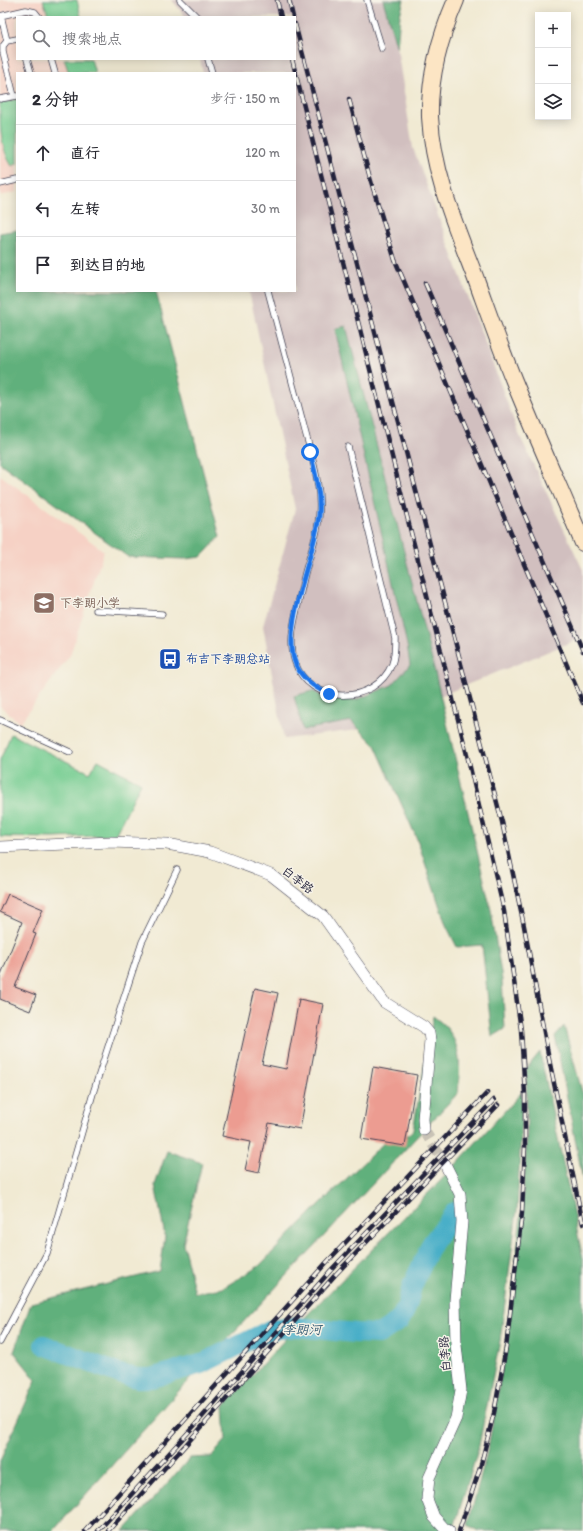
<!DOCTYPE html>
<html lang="zh">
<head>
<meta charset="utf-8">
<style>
  body { margin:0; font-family:Itim,"LXGW WenKai TC",sans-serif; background:#f2f2f3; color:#2b2b33 }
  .controls { position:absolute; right:12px; top:12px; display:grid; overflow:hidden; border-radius:0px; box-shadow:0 2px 10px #0003 }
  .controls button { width:36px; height:36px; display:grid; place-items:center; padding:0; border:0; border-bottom:1px solid #e1e1e2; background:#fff; color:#2b2b33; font:20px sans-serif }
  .stop { position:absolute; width:12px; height:12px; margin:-9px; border:3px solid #1a73e8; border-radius:50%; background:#fff }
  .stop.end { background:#1a73e8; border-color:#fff; box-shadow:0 1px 4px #0008 }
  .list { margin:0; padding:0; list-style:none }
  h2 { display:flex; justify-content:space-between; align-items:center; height:52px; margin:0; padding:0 16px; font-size:17px }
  h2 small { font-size:13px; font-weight:400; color:#7c7c81 }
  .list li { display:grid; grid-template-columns:26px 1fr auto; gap:12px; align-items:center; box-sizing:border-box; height:56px; padding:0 16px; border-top:1px solid #e1e1e2 }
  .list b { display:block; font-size:15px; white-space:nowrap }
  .list em { font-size:13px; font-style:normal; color:#7c7c81 }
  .icon { flex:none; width:22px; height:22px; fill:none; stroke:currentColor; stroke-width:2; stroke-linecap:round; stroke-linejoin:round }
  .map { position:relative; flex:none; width:583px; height:1531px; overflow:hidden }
  .search { position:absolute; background:#fff; box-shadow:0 2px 10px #0003; left:16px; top:16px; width:280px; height:44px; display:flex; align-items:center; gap:10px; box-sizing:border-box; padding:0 14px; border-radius:0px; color:#7c7c81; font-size:15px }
  .panel { position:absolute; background:#fff; box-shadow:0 2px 10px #0003; left:16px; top:72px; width:280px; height:220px; border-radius:0px }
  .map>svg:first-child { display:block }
  .built { fill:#f6d1c5 }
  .industrial { fill:#d1bfbf }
  .green { fill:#76cd92; stroke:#4c7866 }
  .forest { fill:#60b07c; stroke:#41695c }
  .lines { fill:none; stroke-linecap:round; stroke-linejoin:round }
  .river { stroke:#49afc8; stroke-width:20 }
  .building { fill:#ec9c91 }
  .street-tunnel { stroke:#c8c2b5; stroke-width:11; stroke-dasharray:11 5.5; stroke-linecap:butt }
  .lane-casing { stroke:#414052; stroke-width:7 }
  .street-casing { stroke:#414052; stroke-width:12 }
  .secondary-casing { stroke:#414052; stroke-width:18 }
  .lane { stroke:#fff; stroke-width:5.5 }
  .street { stroke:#fff; stroke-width:11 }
  .secondary { stroke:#fce5c4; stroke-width:16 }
  .rail-casing { stroke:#22223b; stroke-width:4.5 }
  .rail { stroke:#f7f3e8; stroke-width:3; stroke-dasharray:9; stroke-linecap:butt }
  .route { stroke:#1a73e8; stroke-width:5 }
  .labels { text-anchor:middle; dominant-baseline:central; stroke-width:3; stroke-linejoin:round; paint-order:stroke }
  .education-label { font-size:12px; fill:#785e54; stroke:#f7f3e8; text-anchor:start }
  .transit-label { font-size:12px; fill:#164399; stroke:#f7f3e8; text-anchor:start }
  .street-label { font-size:12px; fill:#22223b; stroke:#f7f3e8 }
  .water-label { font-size:13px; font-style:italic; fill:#325a73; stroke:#f7f3e8 }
</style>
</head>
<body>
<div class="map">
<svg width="583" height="1531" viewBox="0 0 583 1531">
  <rect width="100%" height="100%" fill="#f7f3e8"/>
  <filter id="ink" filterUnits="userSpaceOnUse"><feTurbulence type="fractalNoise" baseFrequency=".025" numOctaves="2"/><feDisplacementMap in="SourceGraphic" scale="8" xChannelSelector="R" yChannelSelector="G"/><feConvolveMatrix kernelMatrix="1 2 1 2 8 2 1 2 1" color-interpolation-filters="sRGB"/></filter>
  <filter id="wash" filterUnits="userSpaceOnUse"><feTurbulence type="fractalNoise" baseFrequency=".012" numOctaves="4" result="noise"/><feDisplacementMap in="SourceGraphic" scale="16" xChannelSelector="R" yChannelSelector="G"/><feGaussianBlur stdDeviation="0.9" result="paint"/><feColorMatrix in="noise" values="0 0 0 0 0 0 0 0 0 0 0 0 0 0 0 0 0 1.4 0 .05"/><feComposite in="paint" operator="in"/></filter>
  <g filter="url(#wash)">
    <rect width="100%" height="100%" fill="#f1ead3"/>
    <path class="built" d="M0 0H43L49 17H17V59H64L69 73H17V192L0 196Z
      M0 475 104 551 70 655 20 723 0 706Z"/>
    <path class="industrial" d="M172 0H383L397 48 413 148 518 432 583 570V637L357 730 284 739 263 626 295 509 249 291H295V73H203L200 59H295V17H186Z"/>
    <path class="green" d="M43 0H77L81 17H49Z
      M64 59H91L95 73H69Z
      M17 99V164L12 166C0 148 0 124 0 103Z
      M11 734 90 773 98 760 141 783 115 835 53 838 0 837V760Z"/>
    <path class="forest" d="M383 0H404L400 15 397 48Z
      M17 230V291H156L220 537 201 557 185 559 128 557 0 463V233Z
      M346 326 433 664 491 910 502 980 505 1029 492 1037 482 945 457 947 446 925 417 839 375 745 351 721 303 730 294 696 312 691 326 698 356 700 392 685 410 665 407 645 335 329Z
      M433 1016C438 1020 445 1025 449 1031 462 1050 460 1071 458 1093L176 1394 53 1531H0V1461L36 1380 14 1352 31 1303 160 1271 165 1236 155 1185 167 1151 202 1163 183 1244 195 1293 223 1288 259 1266 321 1203 389 1138 402 1140 413 1130Z
      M564 1026 583 1095V1180L555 1036Z
      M540 1052 583 1259V1531H478L468 1525 489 1444 507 1339 522 1206 527 1135 526 1069Z
      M523 1091 517 1211 500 1341 478 1450 453 1531H124L190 1458 211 1457 226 1440 224 1406 309 1313 448 1173Z"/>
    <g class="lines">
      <path class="river" d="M44 1345 120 1374 137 1378H151L201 1364 270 1330 296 1327 356 1333 379 1334 400 1320 407 1306 412 1286 432 1243 455 1212"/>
    </g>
    <g id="blocks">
      <path class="building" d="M8 894 43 909 33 933 36 934 15 987 36 995 30 1011 0 999V977L22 922 0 912Z
        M255 988 278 993 262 1064 286 1069 299 999 323 1004 300 1129 269 1123 259 1173 245 1170 251 1142 222 1136Z
        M373 1067 417 1075 405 1146 361 1139Z"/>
    </g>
  </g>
  <g filter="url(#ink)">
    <use href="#blocks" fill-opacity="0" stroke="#414052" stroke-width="1"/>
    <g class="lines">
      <path class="street-tunnel" d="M424 1130 445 1164"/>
      <g class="lane-casing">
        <path id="lane" d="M180 0 197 17
          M367 0 382 49
          M0 16 26 10 35 12 39 17
          M1 16 7 41
          M27 59 31 73
          M51 59 55 73
          M208 59 212 73
          M14 96 3 52V46L7 41 17 39
          M0 99 17 96
          M0 184 17 180
          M268 291C280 335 291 379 303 423 310 452 322 484 319 515 318 535 310 554 305 573 302 585 300 597 297 609 293 626 289 645 295 662 309 706 375 706 392 664 395 656 395 647 395 638L348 447
          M96 610 162 614
          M0 720 70 752
          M0 1342 47 1253 94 1090 142 942 177 870"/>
      </g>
      <g class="street-casing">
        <path id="street" d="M0 847 111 842 167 844 210 852 271 875 323 916 384 1002 424 1027 429 1033 430 1040 423 1119 424 1130
          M445 1164 460 1194 462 1222 455 1300 456 1345 461 1390 456 1418 429 1478 427 1499 434 1517 444 1528 449 1531"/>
      </g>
      <g class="secondary-casing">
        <path id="secondary" d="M456 0C440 37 429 76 430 117 433 175 457 229 477 282 489 315 501 349 514 381 536 435 560 489 583 543"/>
      </g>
      <use href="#lane" class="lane"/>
      <use href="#street" class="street"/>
      <use href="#secondary" class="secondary"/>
      <g class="rail-casing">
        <path id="rail" d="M277 0 281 17
          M289 0 293 17
          M295 24 502 822 524 926 549 1059 583 1224
          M292 59 469 763 504 911 521 1030 525 1094V1146L522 1213 506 1348 494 1413 480 1468 459 1531
          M349 99 370 178 395 260 583 703
          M425 283 583 651
          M85 1531 326 1263 487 1093
          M98 1531 195 1425 331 1270 494 1100
          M108 1531 199 1430 336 1274 498 1105"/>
      </g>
      <use href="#rail" class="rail"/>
    </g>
  </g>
  <g class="lines" filter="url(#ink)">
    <path class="route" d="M310 452C315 472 321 494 319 515 315 555 280 629 296 665 303 680 315 688 329 694"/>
  </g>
  <defs>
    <g id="school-square" transform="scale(1.15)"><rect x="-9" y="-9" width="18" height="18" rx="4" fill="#8d6e63" stroke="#f7f3e8"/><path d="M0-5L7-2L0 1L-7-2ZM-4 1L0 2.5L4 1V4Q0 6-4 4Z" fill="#fff"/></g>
    <g id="bus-square" transform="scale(1.15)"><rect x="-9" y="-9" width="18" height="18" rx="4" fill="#1a4fb4" stroke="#f7f3e8"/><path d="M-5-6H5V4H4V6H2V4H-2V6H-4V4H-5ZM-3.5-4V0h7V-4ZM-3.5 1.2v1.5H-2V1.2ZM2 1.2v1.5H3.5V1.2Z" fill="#fff"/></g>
  </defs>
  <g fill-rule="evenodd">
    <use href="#school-square" x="44" y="603"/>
    <use href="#bus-square" x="170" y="659"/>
  </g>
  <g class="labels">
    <g class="education-label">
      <text x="60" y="603">下李朗小学</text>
    </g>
    <g class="transit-label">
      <text x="186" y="659">布吉下李朗总站</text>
    </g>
    <g class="street-label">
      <text transform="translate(298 880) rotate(38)">白李路</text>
      <text transform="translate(445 1354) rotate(-95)">白李路</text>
    </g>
    <g class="water-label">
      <text x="302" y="1329">李朗河</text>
    </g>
  </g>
</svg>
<div class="controls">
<button>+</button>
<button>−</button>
<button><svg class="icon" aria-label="layers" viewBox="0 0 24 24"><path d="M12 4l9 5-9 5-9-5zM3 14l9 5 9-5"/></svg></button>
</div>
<div class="stop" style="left:310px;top:452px"></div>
<div class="stop end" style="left:329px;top:694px"></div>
<div class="search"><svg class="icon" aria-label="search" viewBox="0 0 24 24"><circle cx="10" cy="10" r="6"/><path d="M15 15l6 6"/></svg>搜索地点</div>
<section class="panel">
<h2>2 分钟<small>步行 · 150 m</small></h2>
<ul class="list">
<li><svg class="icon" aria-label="ahead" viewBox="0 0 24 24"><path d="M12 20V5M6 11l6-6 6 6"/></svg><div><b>直行</b></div><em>120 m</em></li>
<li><svg class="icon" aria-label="left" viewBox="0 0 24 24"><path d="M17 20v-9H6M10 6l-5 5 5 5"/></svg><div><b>左转</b></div><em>30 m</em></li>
<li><svg class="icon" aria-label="arrive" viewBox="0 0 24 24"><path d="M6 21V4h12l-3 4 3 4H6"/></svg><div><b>到达目的地</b></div></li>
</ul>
</section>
</div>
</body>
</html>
